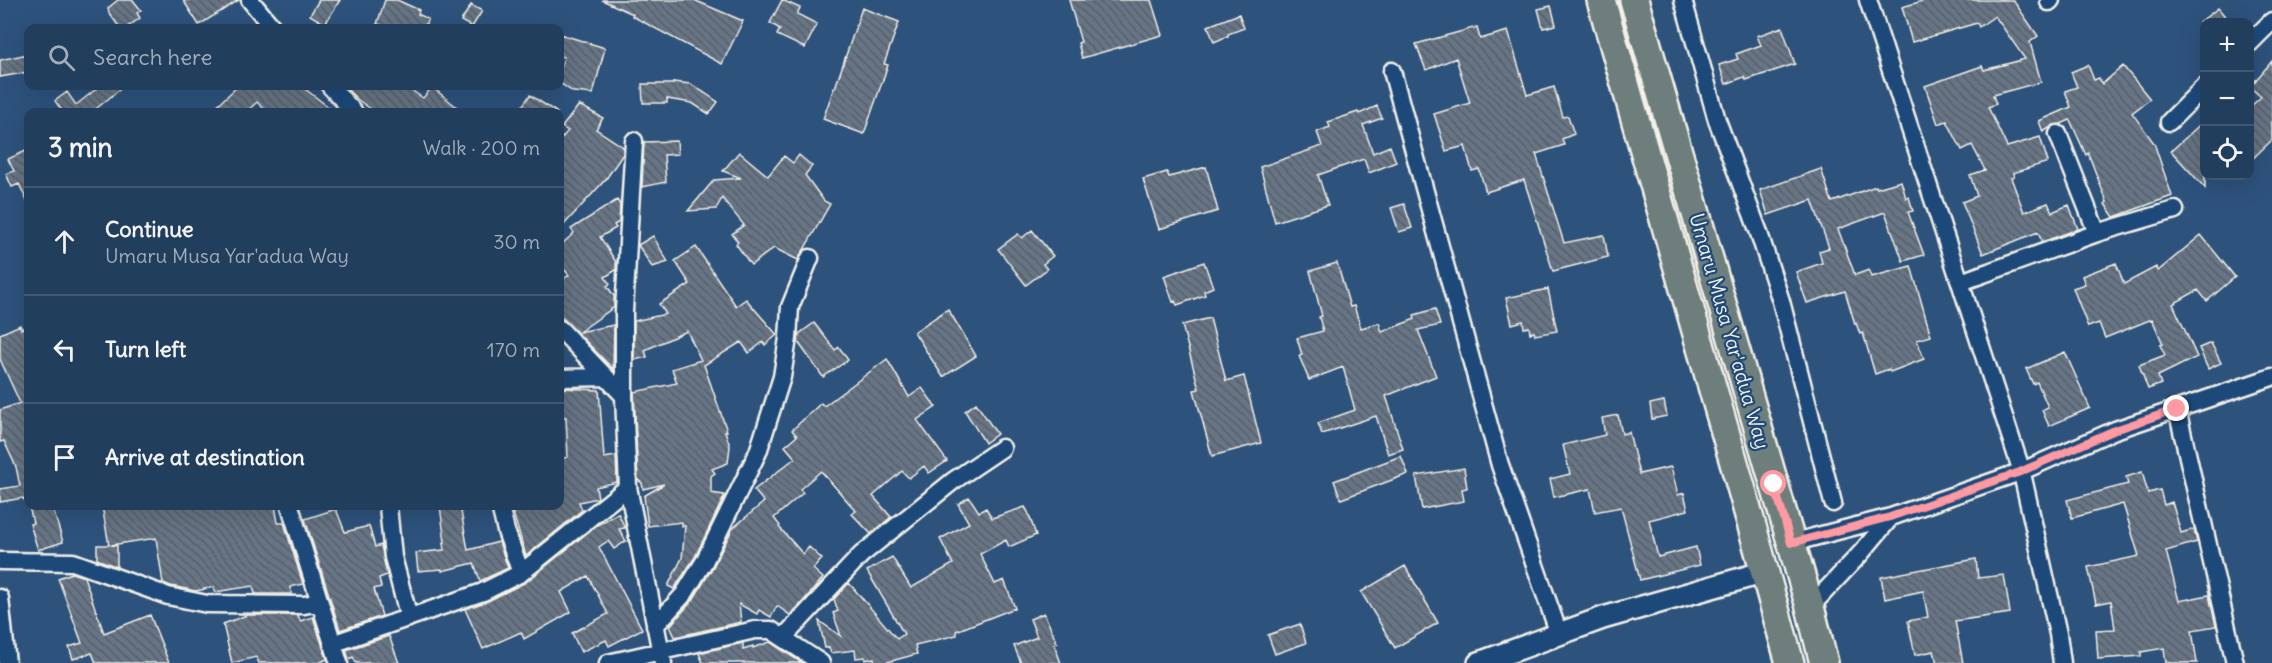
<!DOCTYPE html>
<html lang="en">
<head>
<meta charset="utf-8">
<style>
  body { margin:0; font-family:Delius,sans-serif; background:#2a4563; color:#f1f3f6 }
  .controls { position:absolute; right:18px; top:18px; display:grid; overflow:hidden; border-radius:12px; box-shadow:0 6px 24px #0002 }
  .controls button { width:54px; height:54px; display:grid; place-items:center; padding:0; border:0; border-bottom:2px solid #3f5772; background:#223e5d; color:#f1f3f6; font:30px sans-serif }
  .stop { position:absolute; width:18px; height:18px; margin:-14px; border:4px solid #ff9aa2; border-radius:50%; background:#fff }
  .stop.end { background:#ff9aa2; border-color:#fff; box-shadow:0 2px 6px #0008 }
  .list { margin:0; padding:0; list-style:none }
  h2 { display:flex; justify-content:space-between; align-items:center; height:78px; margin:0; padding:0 24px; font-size:26px }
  h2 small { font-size:20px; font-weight:400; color:#a2aebc }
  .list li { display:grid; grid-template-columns:39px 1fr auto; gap:18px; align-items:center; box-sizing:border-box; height:108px; padding:0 24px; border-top:2px solid #3f5772 }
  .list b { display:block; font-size:22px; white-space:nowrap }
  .list p { margin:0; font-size:20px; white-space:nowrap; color:#a2aebc }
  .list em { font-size:20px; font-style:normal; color:#a2aebc }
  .icon { flex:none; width:33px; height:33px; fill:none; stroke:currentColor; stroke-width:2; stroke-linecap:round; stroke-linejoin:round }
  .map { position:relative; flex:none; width:2272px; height:663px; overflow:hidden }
  .search { position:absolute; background:#223e5d; box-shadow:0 6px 24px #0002; left:24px; top:24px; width:540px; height:66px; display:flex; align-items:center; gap:15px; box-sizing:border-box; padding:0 21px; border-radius:12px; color:#a2aebc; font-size:22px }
  .panel { position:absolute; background:#223e5d; box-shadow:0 6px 24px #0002; left:24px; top:108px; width:540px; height:402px; border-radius:12px }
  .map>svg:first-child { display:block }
  .building { fill:url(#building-back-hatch); stroke:#f4f1e8; stroke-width:1.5 }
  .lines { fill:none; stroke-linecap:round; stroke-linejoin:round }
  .minor-casing { stroke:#f4f1e8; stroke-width:21 }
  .tertiary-casing { stroke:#f4f1e8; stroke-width:26 }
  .primary-casing { stroke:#f4f1e8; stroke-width:32 }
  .minor { stroke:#1f4a7a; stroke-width:16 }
  .tertiary { stroke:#1f4a7a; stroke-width:21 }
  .primary { stroke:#6d7e7c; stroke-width:27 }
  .route { stroke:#ff9aa2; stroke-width:8 }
  .labels { text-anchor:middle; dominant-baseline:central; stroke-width:4.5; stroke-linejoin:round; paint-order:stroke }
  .street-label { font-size:20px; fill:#f4f1e8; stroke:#1f4a7a }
</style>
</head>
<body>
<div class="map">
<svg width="2272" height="663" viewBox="0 0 2272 663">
  <defs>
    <pattern id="building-back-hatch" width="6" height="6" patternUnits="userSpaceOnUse" patternTransform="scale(1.5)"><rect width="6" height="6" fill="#667486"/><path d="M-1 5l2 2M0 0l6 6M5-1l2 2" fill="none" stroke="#585e66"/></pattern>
  </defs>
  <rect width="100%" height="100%" fill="#2d527c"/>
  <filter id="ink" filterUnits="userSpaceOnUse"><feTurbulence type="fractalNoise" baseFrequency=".0167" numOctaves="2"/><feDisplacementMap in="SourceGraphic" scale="12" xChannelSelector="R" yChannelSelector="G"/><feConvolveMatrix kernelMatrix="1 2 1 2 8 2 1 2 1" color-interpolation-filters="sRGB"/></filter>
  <g filter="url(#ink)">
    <path class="building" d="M118 0H133L141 10 137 13 140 18 126 28H120L109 13 108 8Z
      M183 0H239L199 25Z
      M319 0H340L325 24 310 15Z
      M385 0H397L419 10 418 14 428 19 424 28H391L377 24Z
      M602 0H694L743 21 722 64 632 16 633 14Z
      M782 0 800 8 797 14 817 24 805 48 777 35 780 29 770 23Z
      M1069 0H1151L1162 35 1082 58 1078 43 1081 42Z
      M1926 0H2013L2038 36 2030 42 2041 82 1993 95 1996 104 1988 107 2007 147 2040 137 2048 162 2013 173 2014 177 2011 178 2024 212 2048 203 2052 212 2069 205 2078 229 2042 242 2038 232 1983 254 1962 202 1977 196 1970 175 1985 170 1972 145 1962 150 1947 121 1938 124 1925 86 1982 66 1984 70 2025 59 1995 16 1979 27 1977 23 1912 42 1902 7Z
      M471 5 482 11 472 27 461 21Z
      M1551 6 1556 25 1543 28 1538 9Z
      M862 8 899 22 884 64 888 65 864 134 823 119 834 88H835Z
      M2218 8 2230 22H2200Z
      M1239 14 1244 28 1228 34V36L1214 42 1208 26Z
      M1477 27 1480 39 1508 31 1527 95 1554 87 1563 117 1568 116 1574 134 1562 139 1564 145 1536 154 1564 243 1604 235 1608 257 1553 271 1524 180 1486 192 1479 169 1472 171 1465 146 1446 151 1434 114 1470 103 1456 58 1426 70 1416 44Z
      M1782 27 1795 64 1746 80 1744 77 1726 84 1719 65 1738 59 1736 54 1761 45 1757 36Z
      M560 34 605 48 593 94 573 92 560 83V72L564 57 560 56Z
      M28 54V72L0 77V60Z
      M2272 61V140L2250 161V107L2261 97 2250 87Z
      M2088 65 2094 80 2099 78 2102 84 2123 66 2150 99 2132 113 2154 143 2172 196 2114 217 2105 204 2107 202 2088 153 2086 155 2070 120 2061 124 2054 125 2043 132 2039 121 2071 107 2065 91 2077 87 2071 72Z
      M673 82 691 84 718 102 709 114 692 103 667 99V103H643L642 84H673Z
      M100 86H124L92 112H63L55 101 67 92 76 105Z
      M238 86H301L335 112H267L257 102 246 112H210Z
      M344 86H405L423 98 432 87 463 112H375L357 99Z
      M530 95 556 112H528L521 108Z
      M579 105 603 118 596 129 623 147V154L606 179 560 229V140L568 131 562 127Z
      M1377 106 1382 118 1363 125 1373 153 1390 146 1396 162 1369 173 1364 159 1318 175 1328 205 1275 222 1260 167 1322 146 1317 132 1330 127 1328 122 1358 112 1359 114Z
      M2205 120V188L2171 151Z
      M677 141 678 154 664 155 666 182 642 187 644 142Z
      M28 150V203L19 184 12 187 6 174 14 171 8 159Z
      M739 152 768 176 784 156 793 163 799 155 812 166 805 175 824 201 830 204 798 260 774 248 751 265 736 244 738 242 732 234 744 225 722 198 716 209 688 211 714 180 741 178 723 171Z
      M1206 167 1218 211 1159 229 1143 179 1167 172 1169 177Z
      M1821 169 1832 202 1876 186 1877 188 1901 181 1906 198 1909 197 1913 211 1908 212 1924 255 1903 261 1885 212 1838 229 1855 275 1869 270 1871 277 1911 266 1931 336 1917 340 1924 359 1890 372 1889 369 1875 374 1863 333 1860 334 1856 323 1855 324 1845 291 1807 303 1796 272 1822 263 1819 251 1829 248 1812 200 1768 215 1760 190Z
      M617 200 620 205 619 222 614 225 616 228 600 237 616 262V270L605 277 610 284 607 286 614 296V307L579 332 614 325 613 369 560 315V282L569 275 560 264V246L574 233 571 229Z
      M1404 204 1412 228 1399 232 1391 208Z
      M1032 230 1053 256 1043 264 1047 269 1026 285 998 249 1018 234 1022 238Z
      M2201 235 2235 277 2207 301 2198 290 2173 304 2197 357 2158 376 2161 384 2148 389 2139 365 2165 355 2160 345 2163 344 2152 319 2105 338 2099 323 2088 327 2073 288 2085 284 2082 276 2116 263 2124 284 2156 267 2158 271Z
      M653 236 668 262 652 267 638 245Z
      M696 247 736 306 746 299 777 335 765 345 763 342 749 353 741 342 704 365 727 431H725L730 446 728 463 712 469 715 473 711 476V493L724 495V497L695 557 674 589 668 586 682 558 685 526H682V522L648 526 644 496 664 484 643 489 642 483 638 480 634 392 677 383 672 369 701 360 687 331 645 350 647 357 634 360V321L666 314 659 304 690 284 675 261Z
      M1204 262 1213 287 1204 291 1205 295 1177 305 1175 301 1173 302 1164 276Z
      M1337 263 1350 307 1354 306 1361 328 1379 323 1382 332 1415 319 1414 315 1435 309 1440 325 1418 330 1436 376 1386 396 1403 449 1388 454 1376 416 1322 434 1318 423 1355 410 1343 367 1309 380 1299 356 1302 355 1297 338 1323 331 1319 317 1322 316 1310 271Z
      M1548 289 1557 331 1535 335 1534 332 1530 333 1529 327 1524 328 1523 321 1512 324 1506 298Z
      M948 309 976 356 943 377 914 332Z
      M1210 318 1226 381 1244 376 1261 443 1212 456 1194 390 1199 389 1182 325Z
      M814 323 835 350 839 347 848 360 823 377 798 342 799 334Z
      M20 325 21 329 28 325V500H24L23 498 0 502V489L20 486 16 467 4 441 0 442V410L20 403 0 359V334Z
      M2211 343 2221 363 2208 369 2199 348Z
      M2065 352 2090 408 2049 426 2042 410 2048 407 2037 382 2033 384 2026 369Z
      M887 359 909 397 922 388 936 407 917 420 947 461 929 473 924 466 909 478 902 471 873 496 891 517 871 534 852 514 856 511 821 471 800 489 803 493 774 518 780 526 779 527 803 554 809 547 822 559 813 569 823 578 800 605 790 615 777 606 771 617 759 610 757 614 739 604 741 622 675 637 670 626 693 600 713 567 733 528 764 502 754 490 795 458 785 446 797 436 792 430 821 403 824 406Z
      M560 388 599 390 604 458 616 456 617 482 596 487 598 498 579 502 582 510 526 556 511 506H560V459L568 457 566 417H560Z
      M1664 401 1667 416 1652 419 1650 404Z
      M976 403 997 434 985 443 965 411Z
      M1618 415 1622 434 1629 432 1639 474 1671 467 1678 495 1684 493 1688 510 1649 520 1658 557 1696 547 1700 565 1640 580 1621 507 1595 512 1590 489 1554 497 1550 479 1570 474 1563 445 1605 435 1602 418Z
      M1401 456 1408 474 1341 499 1334 481Z
      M1464 468 1467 488 1462 489 1464 501 1422 509 1416 476Z
      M2142 472 2148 493 2160 490 2164 505 2172 502 2181 533 2194 529 2197 542 2166 551 2179 601 2209 595 2216 626 2192 630 2197 663H2166L2164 648 2141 652V656L2098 659 2096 630 2115 629 2111 601 2096 604 2088 567 2139 556 2123 504 2072 518 2067 500 2128 484 2126 477Z
      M969 497 979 512 986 508 992 518 1025 507 1028 512 1036 535 1009 547 1006 540 980 554 995 584 1004 580 1015 608 956 631 957 635 915 645 917 654 884 663H875L874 658 865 660V657L856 658 855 650 831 653 829 647 825 648 819 621 841 636 833 613 838 611 834 599 849 583 897 639 904 634 867 571 892 557 911 588 953 564 940 539 969 523 958 504Z
      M29 506H52L63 542 38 550 30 524 33 523Z
      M102 506H275L278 523H284L303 584 290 587 292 594H255L253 586 215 592 214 587 196 591 171 586 163 583 156 538 111 545 117 546V567L97 559V545H109Z
      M440 506H460L468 550 499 542 508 568 480 581 474 563 442 571V569L418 571 416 553 444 550 443 543 445 542Z
      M336 509 345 532 369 526 375 547 381 545 387 575 379 578 381 587 374 589 382 616 340 630 305 519Z
      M618 513 625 528 619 529 626 541 614 549 608 541 599 547 642 629 609 646 606 640 581 652 572 633 608 614 588 576 561 592 571 612 524 639 521 632 483 649 465 609 488 601 526 582 597 525Z
      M1976 559 1978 578 2004 575 2010 613 1955 621 1963 663H1937L1934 651 1915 655 1908 621 1928 617 1923 591 1885 599 1881 577Z
      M1405 566 1438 623 1395 648 1361 592Z
      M72 573 84 577 104 633 150 615 169 663H96L92 653 73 659 69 647 82 643 58 578Z
      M1044 613 1057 643 1054 644 1061 663H1021L1014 646 1037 637 1030 619Z
      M247 615H298L300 621 313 617 327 659 319 663H259L256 657 232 663 223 624Z
      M1300 624 1306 643 1275 654 1268 635Z
      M389 636 399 663H356L353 657 349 659 346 650Z
      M770 642 802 663H703L699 653 743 643V649L753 646V648Z"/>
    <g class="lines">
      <g class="minor-casing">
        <path id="minor" d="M250 0 273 28
          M1683 0 1717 120 1758 230 1781 301 1833 503
          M1868 0 2021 469 2058 634 2062 663
          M2049 2 2051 0
          M2250 43 2272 21
          M1392 71 1500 465 1559 634
          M330 86 354 112
          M2169 122 2204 87
          M2058 134 2097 233
          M634 141 624 311V396L628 487 663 663
          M1961 282 2097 233 2175 210
          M560 329 624 396
          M560 378 606 377
          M2177 409 2235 663
          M290 506 321 606
          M388 506 393 557 409 618
          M500 506 506 531 521 573
          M1791 543 1891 517
          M0 561 73 562 168 596 207 604 304 605 314 603 321 606 339 663
          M0 598 7 663
          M1810 607 1861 553 1891 517 2020 472 2115 430 2272 377
          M655 626 684 594 704 562 758 452 782 377 788 338 790 307 810 258
          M784 637 861 555 953 481 1002 448
          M332 644 483 592 521 573 628 487
          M608 663 755 630H771L821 663"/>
      </g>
      <g class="tertiary-casing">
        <path id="tertiary" d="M1479 663 1603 618 1765 572"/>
      </g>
      <g class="primary-casing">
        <path id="primary" d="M1601 0 1743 494 1790 663
          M1634 0 1810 607 1824 663"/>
      </g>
      <use href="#minor" class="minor"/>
      <use href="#tertiary" class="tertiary"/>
      <use href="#primary" class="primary"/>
    </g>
  </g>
  <g class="lines" filter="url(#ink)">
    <path class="route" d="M1774 484 1791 543 1890 517 2020 472 2115 430 2177 409"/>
  </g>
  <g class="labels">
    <g class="street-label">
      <text transform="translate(1730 331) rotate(74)">Umaru Musa Yar'adua Way</text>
    </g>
  </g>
</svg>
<div class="controls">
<button>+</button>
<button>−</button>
<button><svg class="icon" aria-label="locate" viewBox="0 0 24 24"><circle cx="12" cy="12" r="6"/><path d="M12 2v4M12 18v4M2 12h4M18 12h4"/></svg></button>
</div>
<div class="stop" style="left:1774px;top:484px"></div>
<div class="stop end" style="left:2177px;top:409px"></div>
<div class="search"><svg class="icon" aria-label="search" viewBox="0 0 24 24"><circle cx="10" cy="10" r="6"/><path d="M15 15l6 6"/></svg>Search here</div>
<section class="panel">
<h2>3 min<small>Walk · 200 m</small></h2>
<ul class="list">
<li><svg class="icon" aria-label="ahead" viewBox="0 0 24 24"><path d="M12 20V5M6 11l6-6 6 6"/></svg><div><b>Continue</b><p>Umaru Musa Yar'adua Way</p></div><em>30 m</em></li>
<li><svg class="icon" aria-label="left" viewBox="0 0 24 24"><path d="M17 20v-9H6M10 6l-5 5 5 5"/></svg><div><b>Turn left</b></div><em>170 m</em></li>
<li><svg class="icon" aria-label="arrive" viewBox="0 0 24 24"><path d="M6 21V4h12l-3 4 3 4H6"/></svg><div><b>Arrive at destination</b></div></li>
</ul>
</section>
</div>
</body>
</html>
